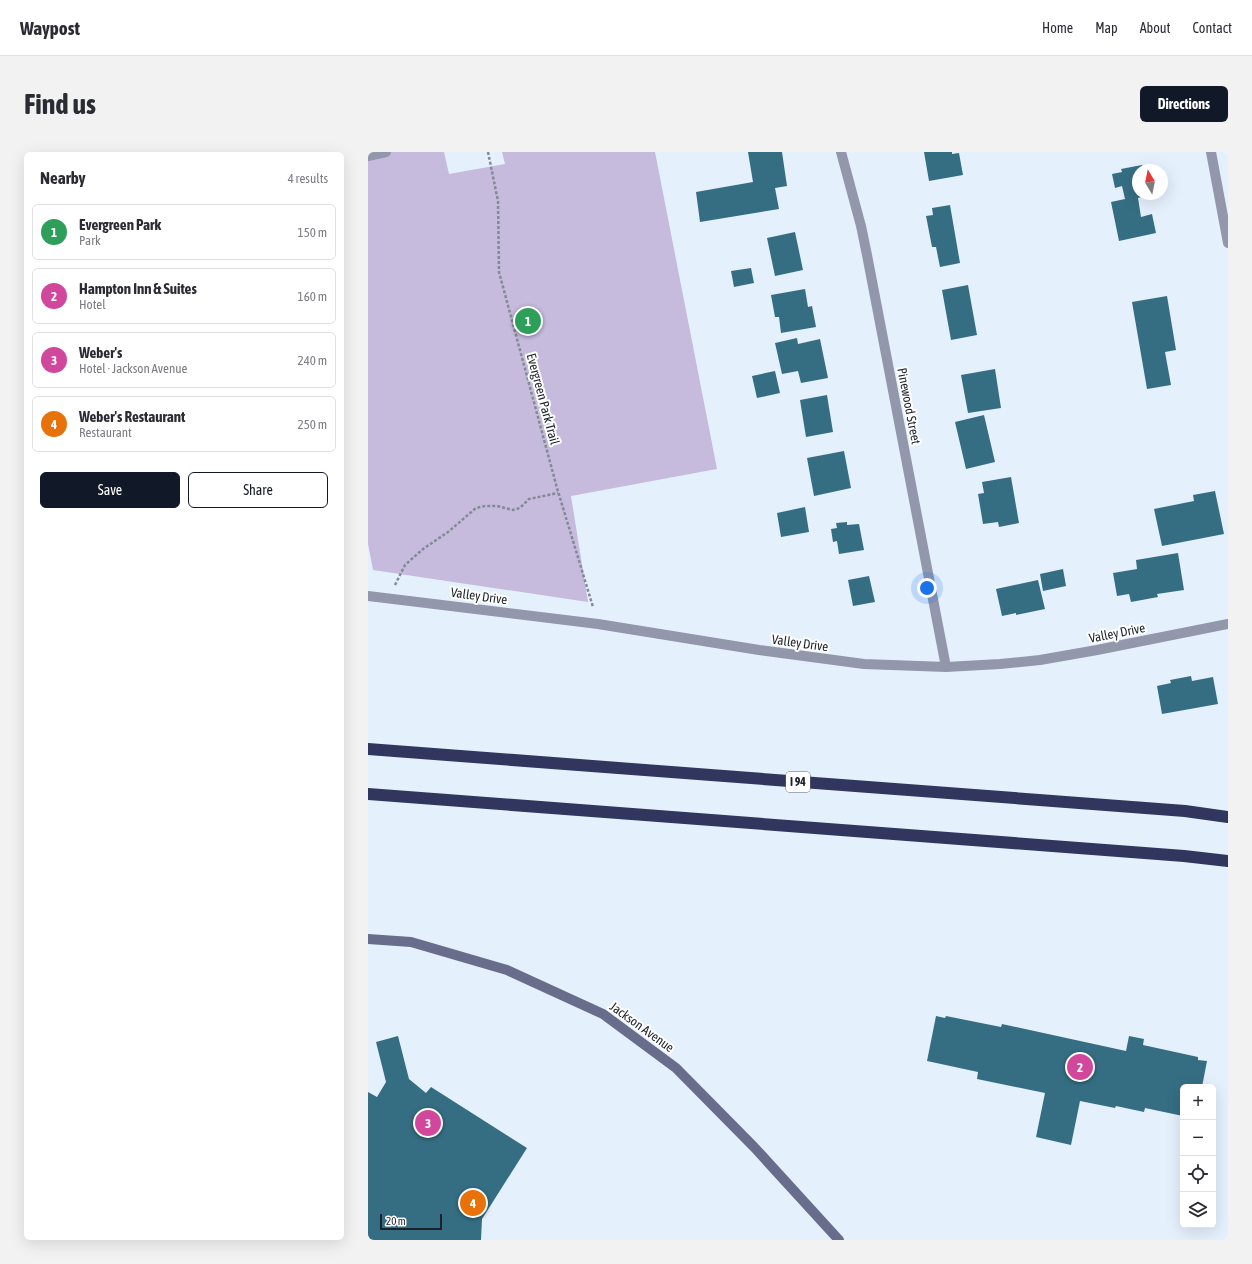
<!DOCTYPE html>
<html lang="en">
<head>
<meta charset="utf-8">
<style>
  body { margin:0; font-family:"Asap Condensed",sans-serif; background:#f2f2f3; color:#2b2b33 }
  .controls { position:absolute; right:12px; bottom:12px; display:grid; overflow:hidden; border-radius:6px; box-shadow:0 4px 16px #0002 }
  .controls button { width:36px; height:36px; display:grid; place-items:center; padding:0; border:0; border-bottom:1px solid #e1e1e2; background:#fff; color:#2b2b33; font:20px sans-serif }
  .compass { position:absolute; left:764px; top:12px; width:36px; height:36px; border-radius:50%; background:#fff; box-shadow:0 4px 16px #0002; rotate:350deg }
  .scale { position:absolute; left:12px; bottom:10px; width:62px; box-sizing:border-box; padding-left:4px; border:2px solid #1b2229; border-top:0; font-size:11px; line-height:14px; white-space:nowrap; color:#1b2229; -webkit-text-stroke:3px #fff; paint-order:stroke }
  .you { position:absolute; left:559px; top:436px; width:14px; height:14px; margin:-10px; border:3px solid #fff; border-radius:50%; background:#1a73e8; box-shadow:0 0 0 6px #1a73e833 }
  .badge { display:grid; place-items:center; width:26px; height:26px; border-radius:50%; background:#111827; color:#fff; font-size:13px; font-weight:700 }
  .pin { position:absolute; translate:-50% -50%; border:2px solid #fff; box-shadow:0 1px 4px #0006 }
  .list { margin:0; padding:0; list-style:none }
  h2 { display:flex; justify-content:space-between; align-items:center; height:52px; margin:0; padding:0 16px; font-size:17px }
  h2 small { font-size:13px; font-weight:400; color:#7c7c81 }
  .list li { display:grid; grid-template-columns:26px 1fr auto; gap:12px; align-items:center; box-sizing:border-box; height:56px; margin:0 8px 8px; padding:0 8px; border:1px solid #e1e1e2; border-radius:6px }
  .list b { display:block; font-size:15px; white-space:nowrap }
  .list p { margin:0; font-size:13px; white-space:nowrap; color:#7c7c81 }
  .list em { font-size:13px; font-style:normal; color:#7c7c81 }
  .actions { display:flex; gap:8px; padding:12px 16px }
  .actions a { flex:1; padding:9px 0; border:1px solid #111827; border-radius:6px; text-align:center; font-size:14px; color:#111827 }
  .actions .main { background:#111827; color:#fff }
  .icon { flex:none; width:22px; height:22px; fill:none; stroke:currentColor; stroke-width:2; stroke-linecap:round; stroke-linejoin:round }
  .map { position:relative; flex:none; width:860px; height:1088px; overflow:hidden; border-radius:6px }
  header { display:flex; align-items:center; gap:24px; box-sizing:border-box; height:56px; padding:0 20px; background:#fff; border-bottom:1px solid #e1e1e2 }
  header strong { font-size:19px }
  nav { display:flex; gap:22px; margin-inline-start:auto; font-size:14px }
  .intro { display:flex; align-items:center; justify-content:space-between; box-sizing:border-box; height:96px; padding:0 24px }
  h1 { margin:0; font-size:28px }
  .button { padding:10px 18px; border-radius:6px; background:#111827; color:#fff; font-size:14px; font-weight:700 }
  main { display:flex; gap:24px; padding:0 24px }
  aside { flex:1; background:#fff; border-radius:6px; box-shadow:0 4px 16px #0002 }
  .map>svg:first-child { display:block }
  .green { fill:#c6badd }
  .building { fill:#356e83 }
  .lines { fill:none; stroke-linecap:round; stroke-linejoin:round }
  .path { stroke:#828b95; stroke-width:2.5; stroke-dasharray:3 2; stroke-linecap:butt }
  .minor { stroke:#9297ab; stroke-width:10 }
  .secondary { stroke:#676d8a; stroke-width:10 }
  .motorway { stroke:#30365d; stroke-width:12 }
  .labels { text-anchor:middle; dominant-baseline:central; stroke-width:4; stroke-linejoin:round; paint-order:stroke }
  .shield { fill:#fff; stroke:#5f6469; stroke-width:1 }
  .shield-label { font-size:12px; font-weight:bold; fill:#1b2229 }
  .street-label { font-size:13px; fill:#1b2229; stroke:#fff }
</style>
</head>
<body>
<header>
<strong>Waypost</strong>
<nav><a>Home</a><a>Map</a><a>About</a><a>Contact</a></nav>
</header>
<div class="intro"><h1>Find us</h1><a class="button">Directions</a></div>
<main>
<aside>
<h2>Nearby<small>4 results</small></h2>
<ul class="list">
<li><span class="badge" style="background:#2e9e5b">1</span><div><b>Evergreen Park</b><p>Park</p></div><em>150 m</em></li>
<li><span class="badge" style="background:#d1479c">2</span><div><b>Hampton Inn &amp; Suites</b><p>Hotel</p></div><em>160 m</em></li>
<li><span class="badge" style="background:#d1479c">3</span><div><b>Weber's</b><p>Hotel · Jackson Avenue</p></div><em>240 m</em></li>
<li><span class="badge" style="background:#e8710a">4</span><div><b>Weber's Restaurant</b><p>Restaurant</p></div><em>250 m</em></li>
</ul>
<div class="actions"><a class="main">Save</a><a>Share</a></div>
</aside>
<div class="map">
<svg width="860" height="1088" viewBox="0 0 860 1088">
  <rect width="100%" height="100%" fill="#e5f0fd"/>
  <path class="green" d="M0 0H76L81 22 137 12 134 0H287L349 317 203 344 220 450 5 418 0 392Z"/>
  <path class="building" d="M380 0H414L419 34 407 36 411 57 332 70 328 40 385 30Z
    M556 0H584V2L591 1 595 23 561 29Z
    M774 13 776 18H770V42H780L781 43 770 46 773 65 784 62 788 81 751 89 743 50 757 47 754 34 747 36 744 22 754 20 753 17Z
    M582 53 592 111 572 115 568 95H564L558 64 565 63 564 56Z
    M427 80 435 118 407 124 399 86Z
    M383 116 386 131 366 135 363 119Z
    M600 133 609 183 583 188 574 138Z
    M437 137 440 155 444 154 448 175 413 181 411 165H407L403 143Z
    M799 144 808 198 797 200 803 233 779 237 764 150Z
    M429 186 430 192 452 187 460 226 433 231 430 219 414 222 407 191Z
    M627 217 633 256 600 261 593 223Z
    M407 219 412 241 389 246 384 224Z
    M459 243 465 280 438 285 432 248Z
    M616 263 627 310 598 317 587 270Z
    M476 299 483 336 446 344 439 306Z
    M643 325 651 371 631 375 630 370 615 372 610 342 616 341 614 330Z
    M847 339 856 382 794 394 786 357 826 349 825 343Z
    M437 355 441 380 413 385 409 361Z
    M479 370V373L491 372 496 398 471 402 469 389 465 390 463 377 469 376 468 371Z
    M810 401 816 438 789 442 790 445 763 450 761 442 749 444 745 421 769 417 768 408Z
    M695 417 698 434 675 439 672 422Z
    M501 424 507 450 485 454 480 428Z
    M670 428 677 457 648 463V461L634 464 628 437Z
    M823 524 824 529 845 525 850 552 794 562 789 534 803 531 802 528Z
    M568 864 577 866 578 864 633 875 634 872 758 899 761 884 776 887 775 893 830 905V908L839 909 834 935H815V964L777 956 776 960 748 954 747 956 712 949 703 993 668 985 677 941 609 927 610 920 559 909Z
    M30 884 41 927 58 941 63 935 159 996 114 1067 113 1088H0V940L9 945 18 930 8 890Z"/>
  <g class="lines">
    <path class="path" d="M120 0 130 49 131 120 189 336 225 455
      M27 433 37 413 55 397 80 380 108 356 117 354H129L145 358 152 356 161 347 190 341"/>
    <path class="minor" d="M473 0 493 74 499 103 578 515
      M843 0 860 91
      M0 4 18 0
      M0 444 230 472 391 498 496 512 578 515 632 512 672 508 729 498 860 472"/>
    <path class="secondary" d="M0 787 43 790 139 818 235 862 308 916 386 995 471 1088"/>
    <path class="motorway" d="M0 597 817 659 860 665
      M0 642 816 704 860 709"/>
  </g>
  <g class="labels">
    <rect class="shield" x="418" y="620" width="24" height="20" rx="3"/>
    <g class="shield-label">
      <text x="430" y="630">I 94</text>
    </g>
    <g class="street-label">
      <text transform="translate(175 247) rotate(75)">Evergreen Park Trail</text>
      <text transform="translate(541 254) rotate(79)">Pinewood Street</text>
      <text transform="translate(111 444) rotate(8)">Valley Drive</text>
      <text transform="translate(749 481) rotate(-11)">Valley Drive</text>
      <text transform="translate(432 491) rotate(8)">Valley Drive</text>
      <text transform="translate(274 875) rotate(36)">Jackson Avenue</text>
    </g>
  </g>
</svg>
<div class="controls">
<button>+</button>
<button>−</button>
<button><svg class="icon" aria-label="locate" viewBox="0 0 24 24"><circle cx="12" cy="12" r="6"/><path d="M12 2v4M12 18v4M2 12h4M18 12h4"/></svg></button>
<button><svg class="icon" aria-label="layers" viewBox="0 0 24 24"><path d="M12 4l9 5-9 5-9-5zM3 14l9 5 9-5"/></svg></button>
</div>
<svg class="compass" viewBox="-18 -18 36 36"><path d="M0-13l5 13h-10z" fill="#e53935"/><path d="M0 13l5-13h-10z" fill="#7c7c81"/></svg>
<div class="scale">20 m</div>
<div class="you"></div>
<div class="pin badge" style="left:160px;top:169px;background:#2e9e5b">1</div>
<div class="pin badge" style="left:712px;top:915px;background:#d1479c">2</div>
<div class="pin badge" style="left:60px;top:971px;background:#d1479c">3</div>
<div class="pin badge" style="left:105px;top:1051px;background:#e8710a">4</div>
</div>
</main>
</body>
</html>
